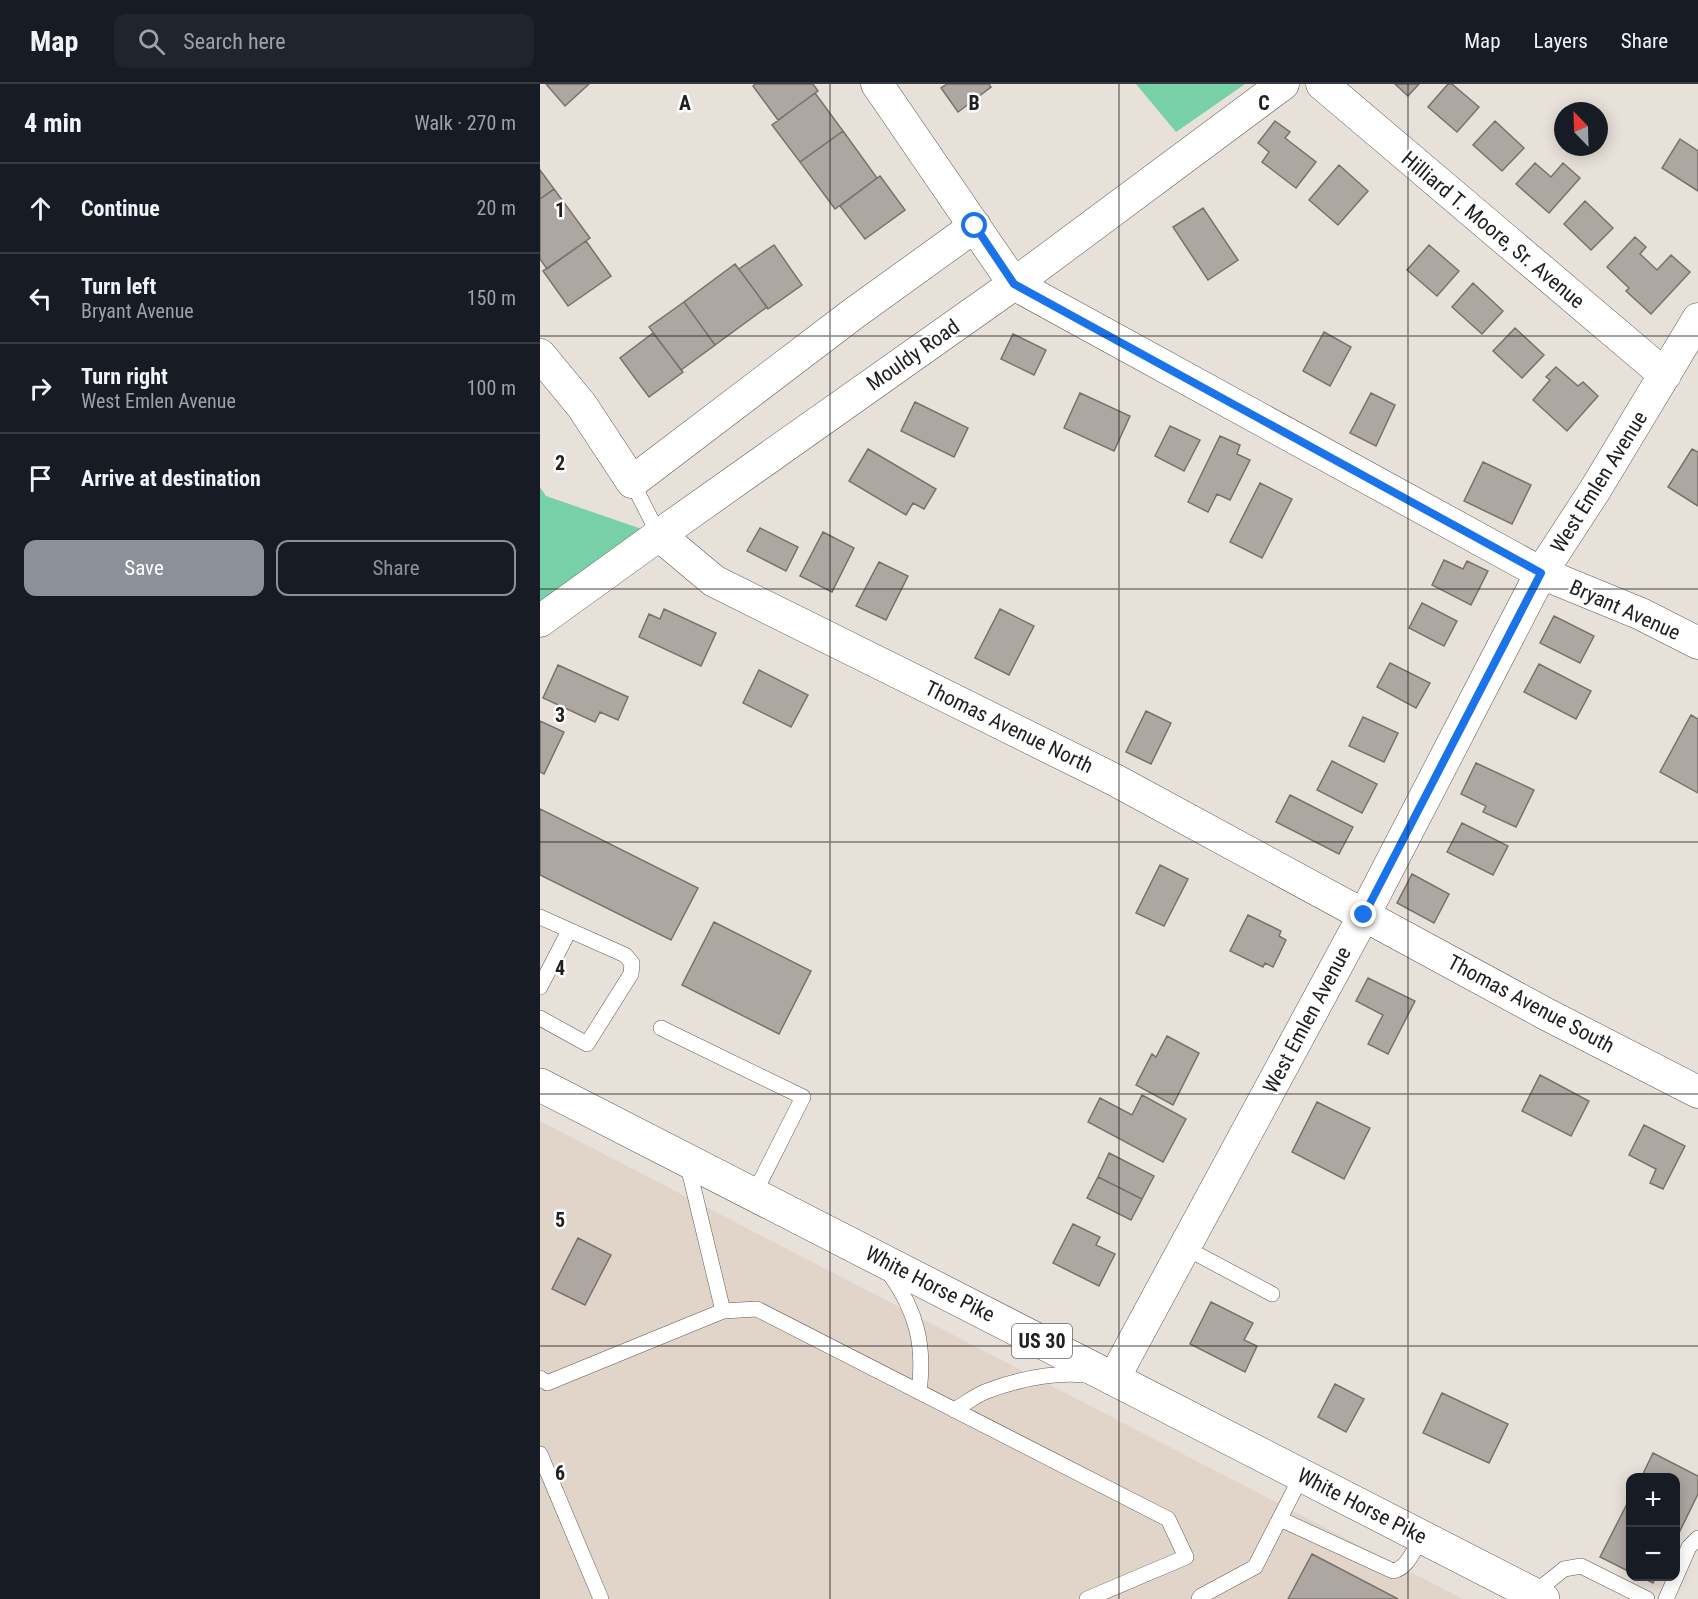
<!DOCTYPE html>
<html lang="en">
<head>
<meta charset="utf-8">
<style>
  body { margin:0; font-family:"Roboto Condensed",sans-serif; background:#20242c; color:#f1f3f6 }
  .controls { position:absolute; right:18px; bottom:18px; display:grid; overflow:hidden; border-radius:12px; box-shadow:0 3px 15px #0003 }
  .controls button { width:54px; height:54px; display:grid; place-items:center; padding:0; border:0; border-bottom:2px solid #363941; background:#171b24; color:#f1f3f6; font:30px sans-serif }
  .compass { position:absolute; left:1014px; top:18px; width:54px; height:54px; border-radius:50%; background:#171b24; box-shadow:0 3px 15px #0003; rotate:337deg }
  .stop { position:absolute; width:18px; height:18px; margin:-14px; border:4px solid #1a73e8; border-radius:50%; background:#fff }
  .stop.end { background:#1a73e8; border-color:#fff; box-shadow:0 2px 6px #0008 }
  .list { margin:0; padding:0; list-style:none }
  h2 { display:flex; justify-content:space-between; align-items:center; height:78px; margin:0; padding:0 24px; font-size:26px }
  h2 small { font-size:20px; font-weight:400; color:#9ea1a6 }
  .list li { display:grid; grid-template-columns:39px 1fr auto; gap:18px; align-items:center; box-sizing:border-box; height:90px; padding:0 24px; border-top:2px solid #363941 }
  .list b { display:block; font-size:22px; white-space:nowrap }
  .list p { margin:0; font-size:20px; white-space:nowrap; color:#9ea1a6 }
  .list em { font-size:20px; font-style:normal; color:#9ea1a6 }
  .actions { display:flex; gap:12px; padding:18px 24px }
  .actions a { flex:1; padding:14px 0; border:2px solid #8c9099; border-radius:12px; text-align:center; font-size:21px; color:#8c9099 }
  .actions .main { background:#8c9099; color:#fff }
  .icon { flex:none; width:33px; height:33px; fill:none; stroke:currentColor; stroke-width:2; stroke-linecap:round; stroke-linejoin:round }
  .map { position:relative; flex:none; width:1158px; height:1515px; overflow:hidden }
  header { display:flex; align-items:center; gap:36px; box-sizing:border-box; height:84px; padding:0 30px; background:#171b24; border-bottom:2px solid #363941 }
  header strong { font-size:28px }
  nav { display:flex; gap:33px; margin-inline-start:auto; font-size:21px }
  .search { width:420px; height:54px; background:#20242c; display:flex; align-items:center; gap:15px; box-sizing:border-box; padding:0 21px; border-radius:12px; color:#9ea1a6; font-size:22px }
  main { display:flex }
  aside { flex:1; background:#171b24 }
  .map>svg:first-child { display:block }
  .built { fill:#e1d5c9 }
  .green { fill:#77d0a7 }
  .building { fill:#aea7a1; stroke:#78726c; stroke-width:1.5 }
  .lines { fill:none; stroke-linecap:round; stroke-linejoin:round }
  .lane-casing { stroke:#605a54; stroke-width:16 }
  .street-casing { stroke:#605a54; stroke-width:33 }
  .highway-casing { stroke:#605a54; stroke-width:34 }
  .lane { stroke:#fff; stroke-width:15 }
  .street { stroke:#fff; stroke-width:32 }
  .highway { stroke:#fff; stroke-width:33 }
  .route { stroke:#1a73e8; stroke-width:8 }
  .grid { fill:none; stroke:#22201e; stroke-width:1.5; stroke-opacity:0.55 }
  .labels { text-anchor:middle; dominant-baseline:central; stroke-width:5; stroke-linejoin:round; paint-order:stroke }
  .shield { fill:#fff; stroke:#646362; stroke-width:1.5 }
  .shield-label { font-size:20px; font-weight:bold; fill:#22201e }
  .street-label { font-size:21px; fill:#22201e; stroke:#fff }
  .grid-label { font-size:20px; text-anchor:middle; font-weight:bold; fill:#22201e; stroke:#fff; stroke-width:5; stroke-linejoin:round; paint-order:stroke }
</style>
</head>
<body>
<header>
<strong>Map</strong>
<div class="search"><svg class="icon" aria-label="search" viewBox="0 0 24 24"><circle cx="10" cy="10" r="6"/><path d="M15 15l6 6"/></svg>Search here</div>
<nav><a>Map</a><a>Layers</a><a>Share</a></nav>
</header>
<main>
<aside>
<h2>4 min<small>Walk · 270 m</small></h2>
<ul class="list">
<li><svg class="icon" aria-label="ahead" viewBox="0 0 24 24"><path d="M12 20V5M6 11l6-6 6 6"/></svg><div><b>Continue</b></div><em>20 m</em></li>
<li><svg class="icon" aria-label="left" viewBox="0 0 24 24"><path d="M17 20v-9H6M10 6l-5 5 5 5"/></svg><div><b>Turn left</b><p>Bryant Avenue</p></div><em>150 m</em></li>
<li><svg class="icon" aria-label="right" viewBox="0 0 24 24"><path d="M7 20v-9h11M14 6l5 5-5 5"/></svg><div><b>Turn right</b><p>West Emlen Avenue</p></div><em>100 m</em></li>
<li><svg class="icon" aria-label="arrive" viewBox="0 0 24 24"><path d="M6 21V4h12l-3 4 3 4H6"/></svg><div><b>Arrive at destination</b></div></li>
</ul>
<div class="actions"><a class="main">Save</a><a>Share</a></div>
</aside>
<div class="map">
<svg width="1158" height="1515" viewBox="0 0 1158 1515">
  <rect width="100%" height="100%" fill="#e8e1da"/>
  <path class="built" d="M0 1037 923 1515H0Z"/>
  <path class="green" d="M596 0H705L636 48Z
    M0 403 6 412 119 451 0 537Z"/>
  <path class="building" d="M6 0H49L25 22Z
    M215 0H273L278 7 238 36 213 2Z
    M407 0H449L451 3 418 28 401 4Z
    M855 0H879L868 12Z
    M908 0H912L939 23 917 48 888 23Z
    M275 9 303 47 260 78 232 41Z
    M735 37 750 48 745 54 776 78 756 104 722 78 729 68 718 59Z
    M955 37 984 64 962 87 933 61Z
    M303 47 337 94 295 125 260 78Z
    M1140 55 1158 67V107L1122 84Z
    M995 79 1011 93 1023 79 1040 94 1009 129 976 100Z
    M799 81 828 107 798 141 769 116Z
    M0 86 14 105 0 115Z
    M340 92 365 126 325 155 300 122Z
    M14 105 50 154 7 185 0 175V115Z
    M1045 117 1073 144 1051 166 1024 140Z
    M663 124 698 176 668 196 633 143Z
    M1095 153 1106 163 1100 170 1117 186 1131 171 1150 188 1111 230 1086 207 1089 204 1067 183Z
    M46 157 71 192 28 222 3 187Z
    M234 161 262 201 228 225 199 185Z
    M889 161 919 187 897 212 867 186Z
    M195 180 227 223 175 261 144 218Z
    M933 199 963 227 942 250 912 223Z
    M144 218 175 261 141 286 109 243Z
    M975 244 1004 271 982 294 953 267Z
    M784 248 811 263 790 302 763 287Z
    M113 249 143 288 109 313 80 274Z
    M473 250 506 266 494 291 461 275Z
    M1016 283 1038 302 1043 298 1058 312 1027 347 993 316 1010 296 1006 293Z
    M540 309 590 332 574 367 524 344Z
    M831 309 855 321 836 362 810 349Z
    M375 318 428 344 414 373 361 347Z
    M630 342 660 356 644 387 615 372Z
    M680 352 700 361 697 370 710 376 690 416 677 410 668 428 648 418Z
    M328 365 396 405 384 425 373 419 366 431 309 397Z
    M1152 365 1158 368V422L1128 403Z
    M943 378 991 401 972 440 924 417Z
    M720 399 752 415 722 474 690 458Z
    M220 444 258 463 246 487 207 467Z
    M283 448 314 464 292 508 260 492Z
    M904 476 923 485 927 477 948 487 931 521 892 501Z
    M339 478 368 492 346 536 316 522Z
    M882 519 917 537 904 562 869 544Z
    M124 525 176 549 161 582 99 553 109 530 120 535Z
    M460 525 494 542 469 591 435 574Z
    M1014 532 1054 552 1040 579 1000 559Z
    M850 579 890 599 876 624 837 603Z
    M999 580 1051 607 1036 635 984 608Z
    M18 581 88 613 78 636 60 628 55 638 3 614Z
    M219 586 268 611 251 643 203 619Z
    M606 627 631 639 611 680 586 668Z
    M1151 631 1158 635V709L1120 688Z
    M823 633 858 649 844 678 809 662Z
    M0 637 24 648 4 690 0 688Z
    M792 677 837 700 822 729 777 706Z
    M936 679 994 706 976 743 943 728 946 722 921 710Z
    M750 711 813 743 799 770 736 738Z
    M0 725 158 804 131 856 0 791Z
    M922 739 968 762 953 791 907 768Z
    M620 781 648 795 624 842 596 829Z
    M872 790 909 810 894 839 857 819Z
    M708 831 741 847 739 852 746 856 733 883 725 879 723 883 690 867Z
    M174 838 271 887 239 950 142 901Z
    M828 894 875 917 848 970 828 960 843 931 816 917Z
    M627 952 659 969 633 1021 596 1001 612 970 616 973Z
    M1000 991 1049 1017 1031 1052 982 1027Z
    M602 1011 646 1035 623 1078 548 1038 560 1014 592 1031Z
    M777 1018 830 1044 804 1095 752 1068Z
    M1104 1041 1145 1062 1123 1105 1110 1099 1116 1085 1089 1071Z
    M569 1069 614 1092 602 1115 558 1093Z
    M558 1093 602 1115 591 1136 547 1114Z
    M533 1140 560 1153 556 1161 575 1170 559 1202 513 1179Z
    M38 1154 71 1171 45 1221 12 1205Z
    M671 1218 713 1239 704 1256 717 1262 705 1288 650 1260Z
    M795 1300 824 1315 806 1348 778 1333Z
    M902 1309 968 1340 949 1379 883 1349Z
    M1113 1369 1158 1392V1410L1136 1455V1394H1101Z
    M1090 1414V1488L1060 1473Z
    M772 1470 858 1515H748Z
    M1099 1492H1116L1113 1499Z"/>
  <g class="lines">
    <g class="lane-casing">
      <path id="lane" d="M92 398 119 451
        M0 833 85 871 92 879 91 890 47 960 0 934
        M0 903 29 847
        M121 944 263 1013 214 1110
        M147 1078 183 1227
        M644 1163 732 1210
        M349 1189C377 1227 385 1262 379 1308
        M0 1294 7 1299 183 1227 217 1225 628 1435 646 1473 547 1515
        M414 1326C425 1320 436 1311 447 1307 477 1296 513 1288 545 1291
        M0 1370 61 1515
        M740 1435 853 1487C868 1484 874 1465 882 1453
        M993 1510 1024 1485 1041 1482 1107 1515
        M659 1515 661 1512 715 1483 762 1391
        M1126 1515 1149 1463 1158 1454"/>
    </g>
    <g class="street-casing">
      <path id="street" d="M337 0 474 200 1001 489 1101 530 1158 559
        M782 0 1125 291
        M0 271 42 322 92 398 313 230 435 142
        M119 451 174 497 575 696 1006 930 1158 1008
        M0 537 119 451 474 200 743 0
        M574 1294 824 831 1001 489 1055 406 1158 235"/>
    </g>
    <g class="highway-casing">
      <path id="highway" d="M0 1001 1003 1515"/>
    </g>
    <use href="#lane" class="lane"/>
    <use href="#street" class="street"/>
    <use href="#highway" class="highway"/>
  </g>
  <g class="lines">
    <path class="route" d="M435 142 474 200 1001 489 824 831"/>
  </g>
  <path class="grid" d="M290 0V1515M579 0V1515M868 0V1515M0 252H1158M0 505H1158M0 758H1158M0 1010H1158M0 1262H1158"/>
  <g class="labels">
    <rect class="shield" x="472" y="1240" width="60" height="34" rx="4.5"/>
    <g class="shield-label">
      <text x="502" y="1257">US 30</text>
    </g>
    <g class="street-label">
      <text transform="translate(953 146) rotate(40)">Hilliard T. Moore, Sr. Avenue</text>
      <text transform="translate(373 271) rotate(-35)">Mouldy Road</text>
      <text transform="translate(1059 398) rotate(-58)">West Emlen Avenue</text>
      <text transform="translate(1085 526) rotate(24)">Bryant Avenue</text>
      <text transform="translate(469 643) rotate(26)">Thomas Avenue North</text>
      <text transform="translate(991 920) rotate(28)">Thomas Avenue South</text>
      <text transform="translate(767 936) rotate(-62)">West Emlen Avenue</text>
      <text transform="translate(390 1200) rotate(27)">White Horse Pike</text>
      <text transform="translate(822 1422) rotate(27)">White Horse Pike</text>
    </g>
  </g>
  <g class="grid-label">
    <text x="145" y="26">A</text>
    <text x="434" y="26">B</text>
    <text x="724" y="26">C</text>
    <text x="20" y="133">1</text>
    <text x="20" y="386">2</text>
    <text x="20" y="638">3</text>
    <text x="20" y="891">4</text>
    <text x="20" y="1143">5</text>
    <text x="20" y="1396">6</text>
  </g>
</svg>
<div class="controls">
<button>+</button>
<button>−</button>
</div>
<svg class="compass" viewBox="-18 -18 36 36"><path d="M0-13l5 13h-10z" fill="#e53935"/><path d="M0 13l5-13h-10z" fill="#9ea1a6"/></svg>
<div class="stop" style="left:435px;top:142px"></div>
<div class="stop end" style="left:824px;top:831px"></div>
</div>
</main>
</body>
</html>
